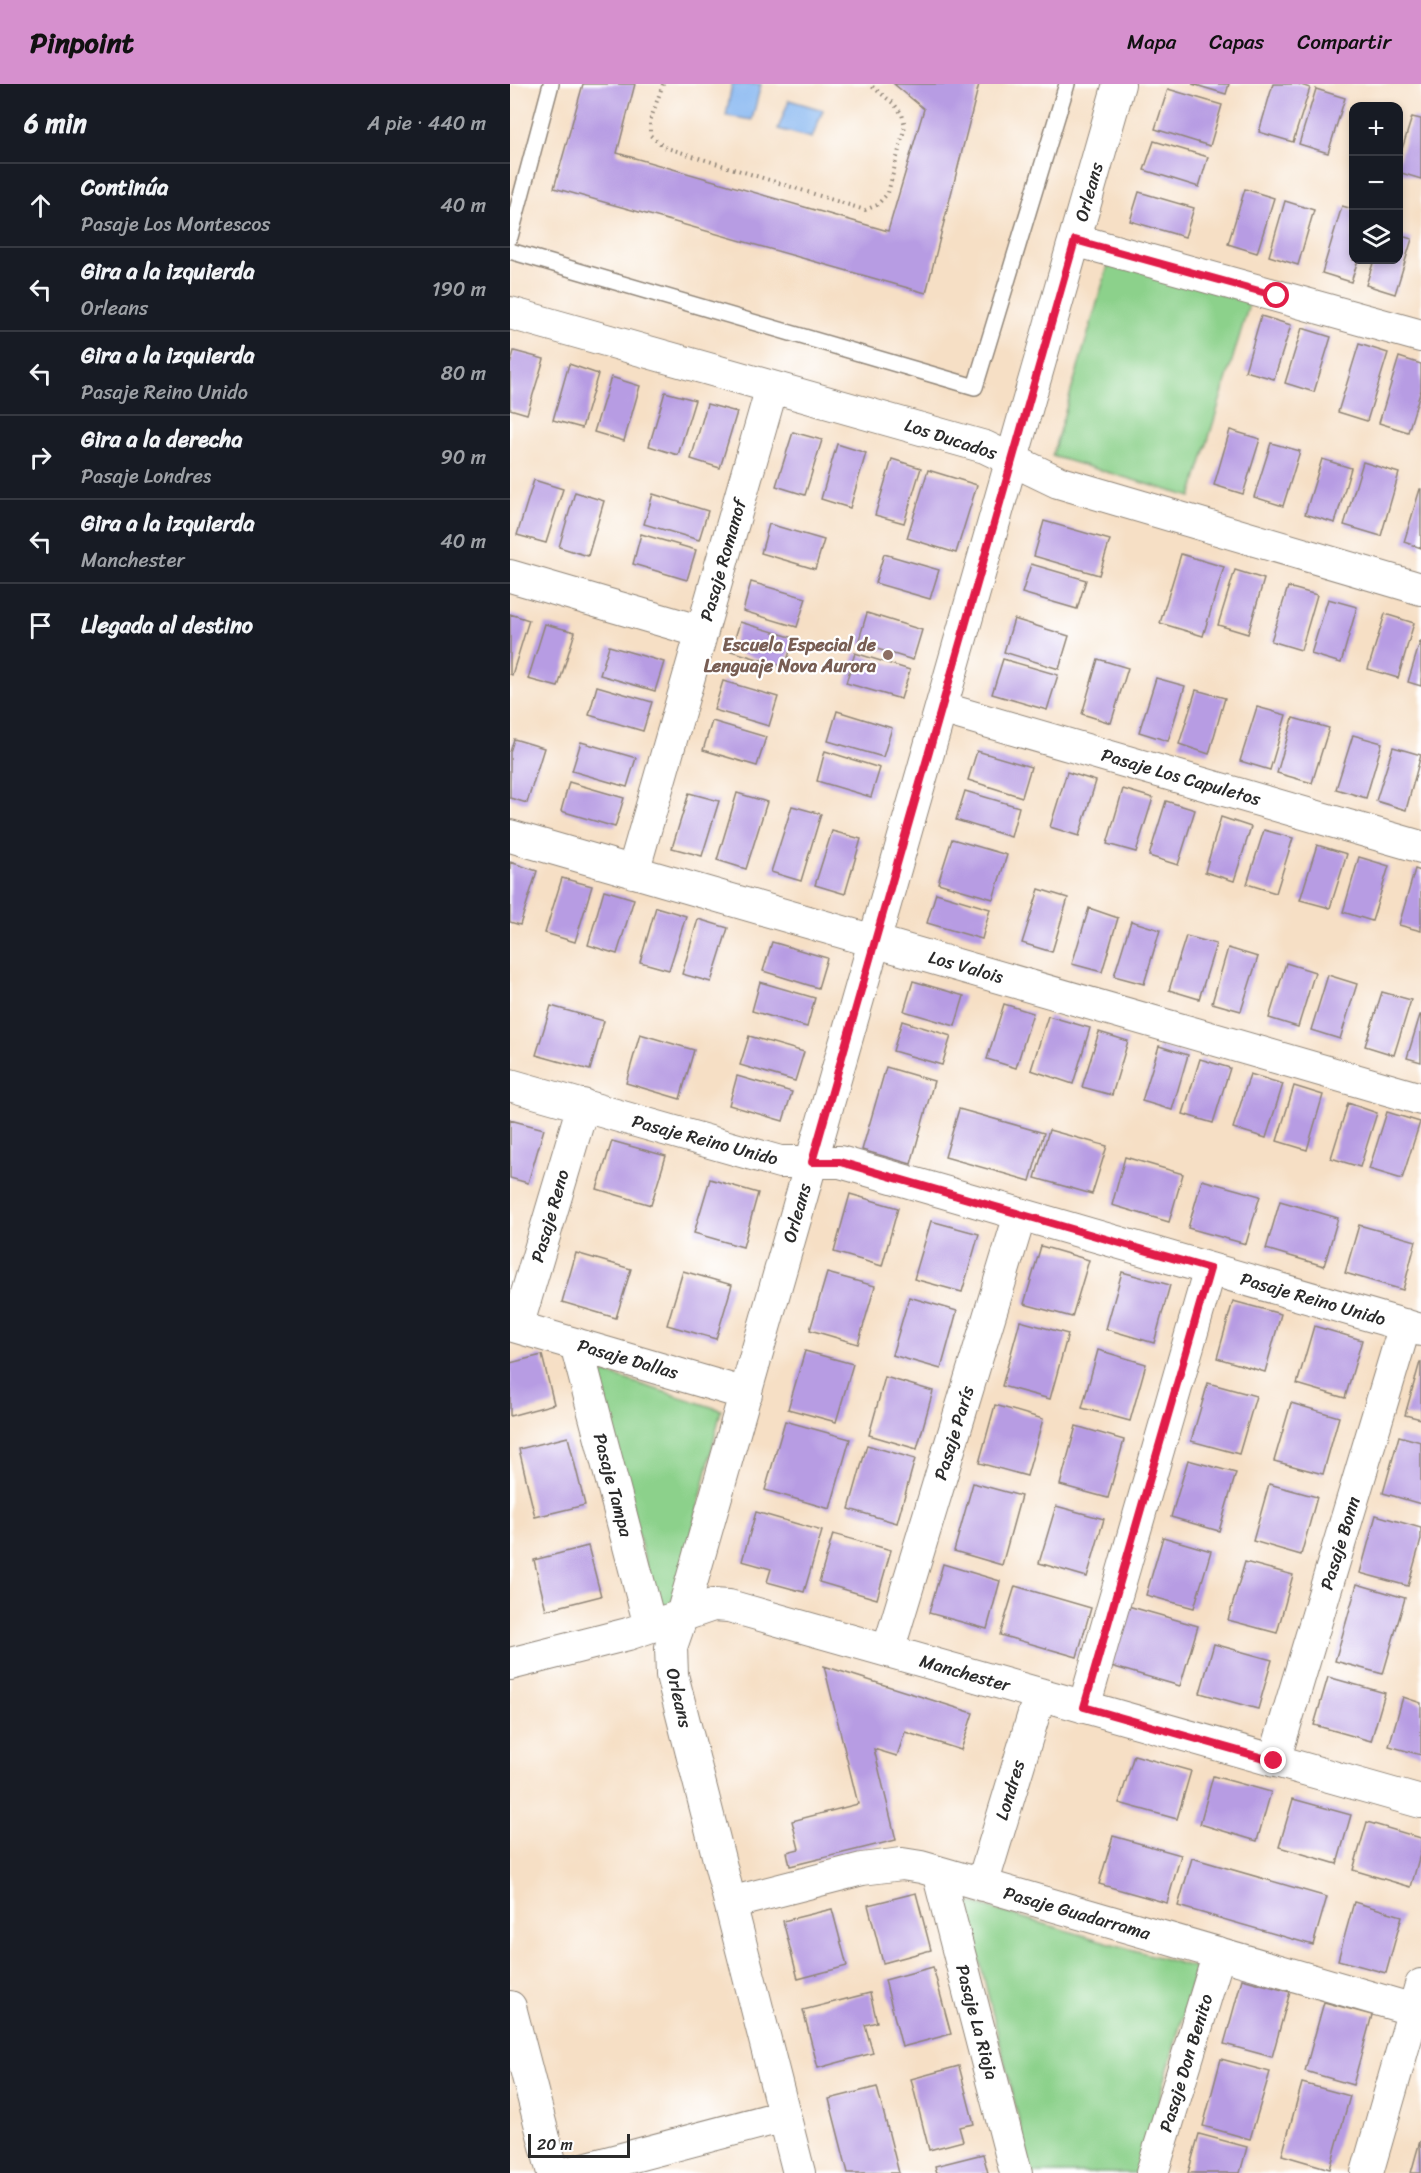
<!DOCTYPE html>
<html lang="es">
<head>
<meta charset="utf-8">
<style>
  body { margin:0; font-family:Sriracha,sans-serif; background:#242831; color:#f1f3f6 }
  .controls { position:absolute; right:18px; top:18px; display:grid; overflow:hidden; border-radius:12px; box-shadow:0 3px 9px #0003 }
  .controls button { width:54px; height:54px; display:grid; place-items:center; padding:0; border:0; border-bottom:2px solid #363941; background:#171b24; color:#f1f3f6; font:30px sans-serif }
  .scale { position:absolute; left:18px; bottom:15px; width:102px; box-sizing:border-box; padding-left:6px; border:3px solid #2b2b2b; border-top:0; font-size:16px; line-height:21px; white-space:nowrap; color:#2b2b2b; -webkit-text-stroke:4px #fff; paint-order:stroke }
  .stop { position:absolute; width:18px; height:18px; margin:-14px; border:4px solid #e11d48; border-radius:50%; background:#fff }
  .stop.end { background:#e11d48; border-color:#fff; box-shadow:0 2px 6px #0008 }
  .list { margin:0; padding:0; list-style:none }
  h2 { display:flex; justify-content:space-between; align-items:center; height:78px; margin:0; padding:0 24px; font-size:26px }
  h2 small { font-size:20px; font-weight:400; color:#9ea1a6 }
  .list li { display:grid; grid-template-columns:39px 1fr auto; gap:18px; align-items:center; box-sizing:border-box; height:84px; padding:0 24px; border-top:2px solid #363941 }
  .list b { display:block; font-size:22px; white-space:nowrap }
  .list p { margin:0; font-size:20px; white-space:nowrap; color:#9ea1a6 }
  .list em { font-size:20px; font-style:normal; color:#9ea1a6 }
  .icon { flex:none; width:33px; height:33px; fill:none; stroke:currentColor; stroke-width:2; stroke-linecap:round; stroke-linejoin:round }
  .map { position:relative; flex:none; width:911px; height:2089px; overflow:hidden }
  header { display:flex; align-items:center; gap:36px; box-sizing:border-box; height:84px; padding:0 30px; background:#d690ce; color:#111 }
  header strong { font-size:28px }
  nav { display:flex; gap:33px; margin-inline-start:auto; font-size:21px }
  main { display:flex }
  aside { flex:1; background:#171b24 }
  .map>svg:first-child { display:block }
  .green { fill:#8cd18b; stroke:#5c7e5b; stroke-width:1.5 }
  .water { fill:#84b5f0; stroke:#58708e; stroke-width:1.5 }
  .building { fill:#b79ce3 }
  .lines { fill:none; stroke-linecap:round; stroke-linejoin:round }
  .service-casing { stroke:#908578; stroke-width:18 }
  .minor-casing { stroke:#908578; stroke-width:34 }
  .path { stroke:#908578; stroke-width:4; stroke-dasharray:1.5 4.5; stroke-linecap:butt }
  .service { stroke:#fff; stroke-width:15 }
  .minor { stroke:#fff; stroke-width:32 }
  .route { stroke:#e11d48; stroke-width:8 }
  .education-dot { fill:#8d6e63; stroke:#fff; stroke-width:2 }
  .labels { text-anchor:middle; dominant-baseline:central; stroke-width:4.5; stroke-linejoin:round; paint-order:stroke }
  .street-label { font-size:18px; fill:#2b2b2b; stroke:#fff }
  .education-label { font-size:18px; font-weight:bold; fill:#785e54; stroke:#fff; text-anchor:end }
</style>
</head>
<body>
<header>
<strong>Pinpoint</strong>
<nav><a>Mapa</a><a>Capas</a><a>Compartir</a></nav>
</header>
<main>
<aside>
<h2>6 min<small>A pie · 440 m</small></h2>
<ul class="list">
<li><svg class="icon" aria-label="ahead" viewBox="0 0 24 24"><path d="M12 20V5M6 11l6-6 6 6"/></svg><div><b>Continúa</b><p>Pasaje Los Montescos</p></div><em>40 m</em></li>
<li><svg class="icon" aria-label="left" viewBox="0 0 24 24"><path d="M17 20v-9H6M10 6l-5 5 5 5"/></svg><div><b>Gira a la izquierda</b><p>Orleans</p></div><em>190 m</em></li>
<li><svg class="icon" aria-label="left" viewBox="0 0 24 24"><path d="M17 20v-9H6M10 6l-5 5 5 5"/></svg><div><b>Gira a la izquierda</b><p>Pasaje Reino Unido</p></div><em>80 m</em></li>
<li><svg class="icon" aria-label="right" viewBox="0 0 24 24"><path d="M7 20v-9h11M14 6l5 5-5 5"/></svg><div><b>Gira a la derecha</b><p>Pasaje Londres</p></div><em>90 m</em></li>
<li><svg class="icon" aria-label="left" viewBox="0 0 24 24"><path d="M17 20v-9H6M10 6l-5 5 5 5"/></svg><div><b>Gira a la izquierda</b><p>Manchester</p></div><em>40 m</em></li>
<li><svg class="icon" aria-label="arrive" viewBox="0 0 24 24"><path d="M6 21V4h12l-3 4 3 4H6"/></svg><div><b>Llegada al destino</b></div></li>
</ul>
</aside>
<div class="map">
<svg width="911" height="2089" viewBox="0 0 911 2089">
  <rect width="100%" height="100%" fill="#fff"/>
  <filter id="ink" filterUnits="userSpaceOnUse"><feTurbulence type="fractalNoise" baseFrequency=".0167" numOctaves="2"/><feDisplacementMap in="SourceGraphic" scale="12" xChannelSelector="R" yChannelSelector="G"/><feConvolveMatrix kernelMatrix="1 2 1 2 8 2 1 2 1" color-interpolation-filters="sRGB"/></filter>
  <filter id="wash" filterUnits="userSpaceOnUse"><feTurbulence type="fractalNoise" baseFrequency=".008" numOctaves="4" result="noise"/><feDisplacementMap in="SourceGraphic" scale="24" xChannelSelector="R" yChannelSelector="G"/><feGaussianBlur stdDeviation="1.35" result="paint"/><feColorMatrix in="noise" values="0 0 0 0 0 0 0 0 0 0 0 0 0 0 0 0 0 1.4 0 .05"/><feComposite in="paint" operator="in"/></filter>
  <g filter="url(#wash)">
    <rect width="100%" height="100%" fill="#f6dfc5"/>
    <path class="green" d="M600 175 740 217 681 413 542 372Z
      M86 1286 211 1326 163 1531 149 1532Z
      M455 1817 686 1884 629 2089H522Z"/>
    <path class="water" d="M222 0H251L242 36 216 32Z
      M279 16 313 26 302 54 268 45Z"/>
    <g id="blocks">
      <path class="building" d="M73 0H125L107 69 378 147 414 25 384 0H469L416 209 44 104Z
        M682 0H719L716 10Z
        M763 0H788L800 4 783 58 749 48Z
        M658 5 712 21 700 62 645 45Z
        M806 5 835 14 818 69 789 60Z
        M902 33 911 35V95L888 88V78Z
        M644 57 698 73 689 103 634 86Z
        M735 105 764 114 747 169 718 160Z
        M629 108 684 124 675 153 620 137Z
        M775 117 804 126 788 181 759 172Z
        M832 122 843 125V176H848L841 198 812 189Z
        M888 151 902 155 885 210 856 201 864 176H888Z
        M751 232 781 241 764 295 735 287Z
        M792 244 821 253 804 308 775 299Z
        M849 260 878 269 857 337 828 328Z
        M4 267 34 275 17 330 0 325V281Z
        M889 273 911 280V306L898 348 869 339Z
        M59 280 88 290 72 344 43 336Z
        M101 293 130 302 114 357 84 348Z
        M155 308 185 316 168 371 139 362Z
        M197 320 227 328 210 384 181 375Z
        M720 346 750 355 733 410 704 401Z
        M283 348 312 356 295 411 266 402Z
        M761 359 790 367 773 422 744 413Z
        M327 360 356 369 340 424 311 415Z
        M382 375 411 384 394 439 365 431Z
        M812 375 841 384 825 439 795 430Z
        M853 378 889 389 871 452 834 441Z
        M418 386 467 401 446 469 397 454Z
        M24 396 53 405 36 459 7 451Z
        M910 405H911V464L894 458Z
        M65 408 94 417 78 472 49 463Z
        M143 410 198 427 189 456 134 440Z
        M534 437 600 456 589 491 524 472Z
        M259 440 314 456 305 485 251 469Z
        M131 450 186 466 177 496 123 480Z
        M374 470 429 486 420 515 365 499Z
        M671 470 714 483 693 552 650 539Z
        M521 480 576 496 567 525 512 509Z
        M725 486 754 495 738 550 708 541Z
        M241 498 296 514 287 543 233 527Z
        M778 503 807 511 791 566 761 557Z
        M818 515 847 523 831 579 801 570Z
        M357 529 412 546 403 576 348 559Z
        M0 530 19 536 2 591 0 590Z
        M875 530 904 539 888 594 858 585Z
        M504 535 559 552 549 585 494 568Z
        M230 538 284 554 275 583 221 567Z
        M35 540 65 548 48 603 18 595Z
        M910 558H911V602L898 598Z
        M99 562 154 578 145 607 90 591Z
        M345 569 400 586 391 615 336 599Z
        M493 575 548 591 537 626 482 610Z
        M588 575 618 584 601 639 572 630Z
        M646 594 675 602 658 657 629 648Z
        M213 597 268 613 259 642 204 626Z
        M87 602 142 618 133 647 79 631Z
        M686 606 715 614 699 670 669 660Z
        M747 623 776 631 760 686 730 677Z
        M327 627 382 644 373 673 318 657Z
        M783 634 819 644 802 699 767 689Z
        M202 637 256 653 247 682 193 666Z
        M843 651 872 659 856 714 826 705Z
        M4 655 34 664 17 719 0 714V668Z
        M71 658 126 674 117 703 62 687Z
        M883 663 911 671 896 726 866 717Z
        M315 667 370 684 361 713 307 697Z
        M467 667 521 683 512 713 458 696Z
        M557 688 586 697 569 752 540 743Z
        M59 698 114 714 105 743 51 727Z
        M613 705 643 714 626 768 597 760Z
        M455 707 509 723 501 753 446 736Z
        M179 709 209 717 192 772 162 764Z
        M227 709 257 718 236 785 207 776Z
        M656 717 685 726 668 781 639 772Z
        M282 722 311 730 291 797 261 788Z
        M711 733 741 743 724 797 695 788Z
        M754 746 783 754 766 809 737 800Z
        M322 747 351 755 335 810 305 801Z
        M442 755 497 771 483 815 428 799Z
        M807 761 837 770 820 824 790 816Z
        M849 773 879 782 862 837 833 828Z
        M0 778 27 787 10 841 0 838Z
        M905 785 911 787V847L889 841Z
        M52 794 82 802 65 858 35 849Z
        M529 805 558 814 542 868 512 859Z
        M94 806 124 815 107 870 78 861Z
        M426 809 480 825 472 855 417 839Z
        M146 823 176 832 159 886 130 878Z
        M579 824 608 834 592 888 562 880Z
        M188 835 218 844 201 898 172 890Z
        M621 837 650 846 634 900 604 892Z
        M676 852 706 860 689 915 659 906Z
        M262 858 317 874 308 904 253 887Z
        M718 864 748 873 731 927 702 919Z
        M776 879 805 888 788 943 759 934Z
        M818 891 847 900 830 955 801 946Z
        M403 897 454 912 445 942 394 927Z
        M250 898 305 914 297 943 242 927Z
        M872 908 901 916 884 971 855 962Z
        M494 920 523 929 506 984 477 975Z
        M41 922 94 937 80 986 26 971Z
        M910 931H911V978L897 974Z
        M538 932 580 944 563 1000 521 986Z
        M392 937 441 952 432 981 383 967Z
        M589 948 618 957 602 1011 572 1003Z
        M130 950 184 966 170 1015 116 999Z
        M239 952 294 968 285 997 230 981Z
        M649 962 678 971 662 1026 632 1017Z
        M690 975 720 984 703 1039 673 1030Z
        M376 983 424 997 401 1080 352 1066Z
        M740 990 773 1000 756 1054 723 1044Z
        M227 992 282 1008 273 1037 219 1021Z
        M784 1002 813 1011 797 1066 767 1057Z
        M838 1019 867 1029 850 1083 821 1074Z
        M449 1025 534 1049 520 1097 435 1073Z
        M877 1028 910 1038 892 1095 859 1085Z
        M0 1036 34 1045 18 1099 0 1094Z
        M539 1046 597 1062 582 1110 525 1094Z
        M102 1057 156 1072 141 1121 87 1105Z
        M615 1073 673 1090 659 1138 602 1121Z
        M200 1095 248 1109 233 1163 184 1149Z
        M692 1096 750 1112 736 1160 678 1144Z
        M340 1110 388 1124 372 1182 324 1168Z
        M770 1117 828 1134 814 1182 756 1165Z
        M421 1137 469 1150 452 1208 404 1195Z
        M849 1141 906 1157 893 1206 835 1189Z
        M531 1162 579 1176 562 1233 514 1220Z
        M66 1169 121 1185 106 1234 52 1218Z
        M173 1187 222 1201 206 1255 157 1241Z
        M612 1188 660 1201 644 1259 596 1245Z
        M317 1189 365 1202 348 1260 300 1246Z
        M399 1213 447 1227 431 1285 382 1271Z
        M723 1217 771 1230 755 1288 707 1274Z
        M510 1237 558 1250 540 1315 492 1302Z
        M804 1242 852 1256 835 1314 787 1300Z
        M588 1266 636 1280 620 1337 572 1324Z
        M295 1267 343 1280 326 1338 278 1325Z
        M32 1271 44 1320 0 1332V1279Z
        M910 1278H911V1335L895 1331Z
        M375 1293 423 1307 407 1365 359 1351Z
        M698 1299 746 1312 729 1370 681 1357Z
        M781 1319 829 1333 813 1390 764 1377Z
        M485 1321 533 1335 517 1392 469 1379Z
        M275 1337 340 1355 320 1425 255 1406Z
        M566 1342 614 1356 598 1414 550 1401Z
        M889 1352 911 1358V1420L873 1409Z
        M58 1353 75 1421 25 1433 9 1365Z
        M357 1361 405 1375 387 1439 339 1425Z
        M678 1376 726 1389 709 1447 661 1433Z
        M463 1399 511 1412 492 1481 444 1467Z
        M759 1400 807 1413 791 1471 743 1457Z
        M546 1422 594 1435 577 1493 529 1479Z
        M246 1428 312 1447 294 1508 257 1498 261 1485 232 1477Z
        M866 1431 911 1444V1456L898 1502 850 1489Z
        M323 1450 381 1466 367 1515 309 1498Z
        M653 1453 701 1467 684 1524 636 1511Z
        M78 1462 91 1512 36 1526 24 1476Z
        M735 1478 783 1491 767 1549 718 1536Z
        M433 1480 490 1497 477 1545 419 1529Z
        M847 1500 895 1514 873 1590 825 1577Z
        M505 1502 581 1524 567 1573 490 1551Z
        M618 1522 688 1542 670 1602 601 1582Z
        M704 1560 762 1576 748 1625 690 1609Z
        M314 1582 463 1629 451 1666 395 1648 387 1672 364 1665 386 1756 280 1782 277 1768 289 1765 282 1737 348 1720Z
        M818 1593 875 1609 861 1657 804 1641Z
        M893 1613 911 1619V1671L879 1662Z
        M624 1671 681 1687 667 1735 609 1719Z
        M703 1692 761 1708 747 1757 690 1740Z
        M783 1715 841 1731 827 1780 769 1763Z
        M857 1738 911 1754V1767L901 1803 843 1786Z
        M603 1752 671 1771 657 1819 589 1800Z
        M682 1774 817 1813 803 1861 668 1822Z
        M406 1809 421 1866 373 1879 358 1821Z
        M844 1818 892 1832 876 1889 828 1876Z
        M322 1825 337 1882 288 1895 273 1837Z
        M423 1883 441 1950 392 1963 375 1896Z
        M732 1895 780 1908 762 1973 714 1960Z
        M360 1909 367 1938 355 1941 363 1969 308 1984 293 1926Z
        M814 1918 862 1931 843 2001 795 1987Z
        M711 1975 760 1988 740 2055 693 2042Z
        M449 1982 464 2040 449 2043 453 2057 419 2066 401 1995Z
        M792 1999 840 2012 820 2085 772 2071Z
        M367 2003 389 2089H338L319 2015Z
        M689 2050 737 2063 730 2089H678Z
        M910 2057 911 2089H901L906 2071Z
        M473 2070 478 2089H427L425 2082Z"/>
    </g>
  </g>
  <g filter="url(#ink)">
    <use href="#blocks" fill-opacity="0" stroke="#908578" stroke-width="1.5"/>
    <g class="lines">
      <g class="service-casing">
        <path id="service" d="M0 153 41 0
          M0 167 465 303 557 0"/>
      </g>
      <g class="minor-casing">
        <path id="minor" d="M565 156 911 252
          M0 229 475 363 548 398 911 505
          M0 492 192 548
          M431 624 911 763
          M0 752 911 1015
          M123 788 262 303
          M0 1001 270 1078H330L911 1246
          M0 1241 236 1310
          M7 1243 73 1021
          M66 1260 140 1542
          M378 1567 510 1131
          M0 1580 118 1550 203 1521 219 1522 911 1718
          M574 1623 700 1185
          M764 1677 895 1241
          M428 1788 506 2089
          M472 1801 530 1610
          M220 1819 352 1785 392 1780 411 1783 911 1928
          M0 1923 43 2089
          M59 2089 274 2032
          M289 2089 162 1591 161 1563 172 1531 609 0
          M642 2089 709 1869
          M857 2089 911 1901"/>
      </g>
      <path class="path" d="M153 0 140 37V51L154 63 355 126 367 121 378 109 395 42 392 30 384 20 359 0"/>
      <use href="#service" class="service"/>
      <use href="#minor" class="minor"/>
    </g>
  </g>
  <g class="lines" filter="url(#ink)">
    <path class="route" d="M764 1677 574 1623 700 1185 330 1078H302L565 156 767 212"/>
  </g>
  <circle class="education-dot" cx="378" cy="571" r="6"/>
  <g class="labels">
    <g class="street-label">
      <text transform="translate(579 108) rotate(-74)">Orleans</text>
      <text transform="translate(441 355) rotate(18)">Los Ducados</text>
      <text transform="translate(213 476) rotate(-74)">Pasaje Romanof</text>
      <text transform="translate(671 693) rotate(16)">Pasaje Los Capuletos</text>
      <text transform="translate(456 883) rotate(16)">Los Valois</text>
      <text transform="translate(195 1056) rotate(15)">Pasaje Reino Unido</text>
      <text transform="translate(287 1129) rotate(-74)">Orleans</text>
      <text transform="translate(40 1132) rotate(-74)">Pasaje Reno</text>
      <text transform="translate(803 1215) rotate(16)">Pasaje Reino Unido</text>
      <text transform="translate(118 1275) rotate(16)">Pasaje Dallas</text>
      <text transform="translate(444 1349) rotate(-73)">Pasaje París</text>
      <text transform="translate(103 1401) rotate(75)">Pasaje Tampa</text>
      <text transform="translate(830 1459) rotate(-73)">Pasaje Bonn</text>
      <text transform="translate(455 1589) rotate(16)">Manchester</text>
      <text transform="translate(169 1614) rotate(77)">Orleans</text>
      <text transform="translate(500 1706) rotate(-73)">Londres</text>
      <text transform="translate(567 1829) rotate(16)">Pasaje Guadarrama</text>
      <text transform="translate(467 1938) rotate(75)">Pasaje La Rioja</text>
      <text transform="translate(676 1979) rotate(-73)">Pasaje Don Benito</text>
    </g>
    <g class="education-label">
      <text x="366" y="561">Escuela Especial de<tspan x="366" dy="21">Lenguaje Nova Aurora</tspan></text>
    </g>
  </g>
</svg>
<div class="controls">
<button>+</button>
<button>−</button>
<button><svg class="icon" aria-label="layers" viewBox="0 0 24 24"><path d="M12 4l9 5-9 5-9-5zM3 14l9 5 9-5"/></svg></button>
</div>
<div class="scale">20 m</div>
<div class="stop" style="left:767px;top:212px"></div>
<div class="stop end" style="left:764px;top:1677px"></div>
</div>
</main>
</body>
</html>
